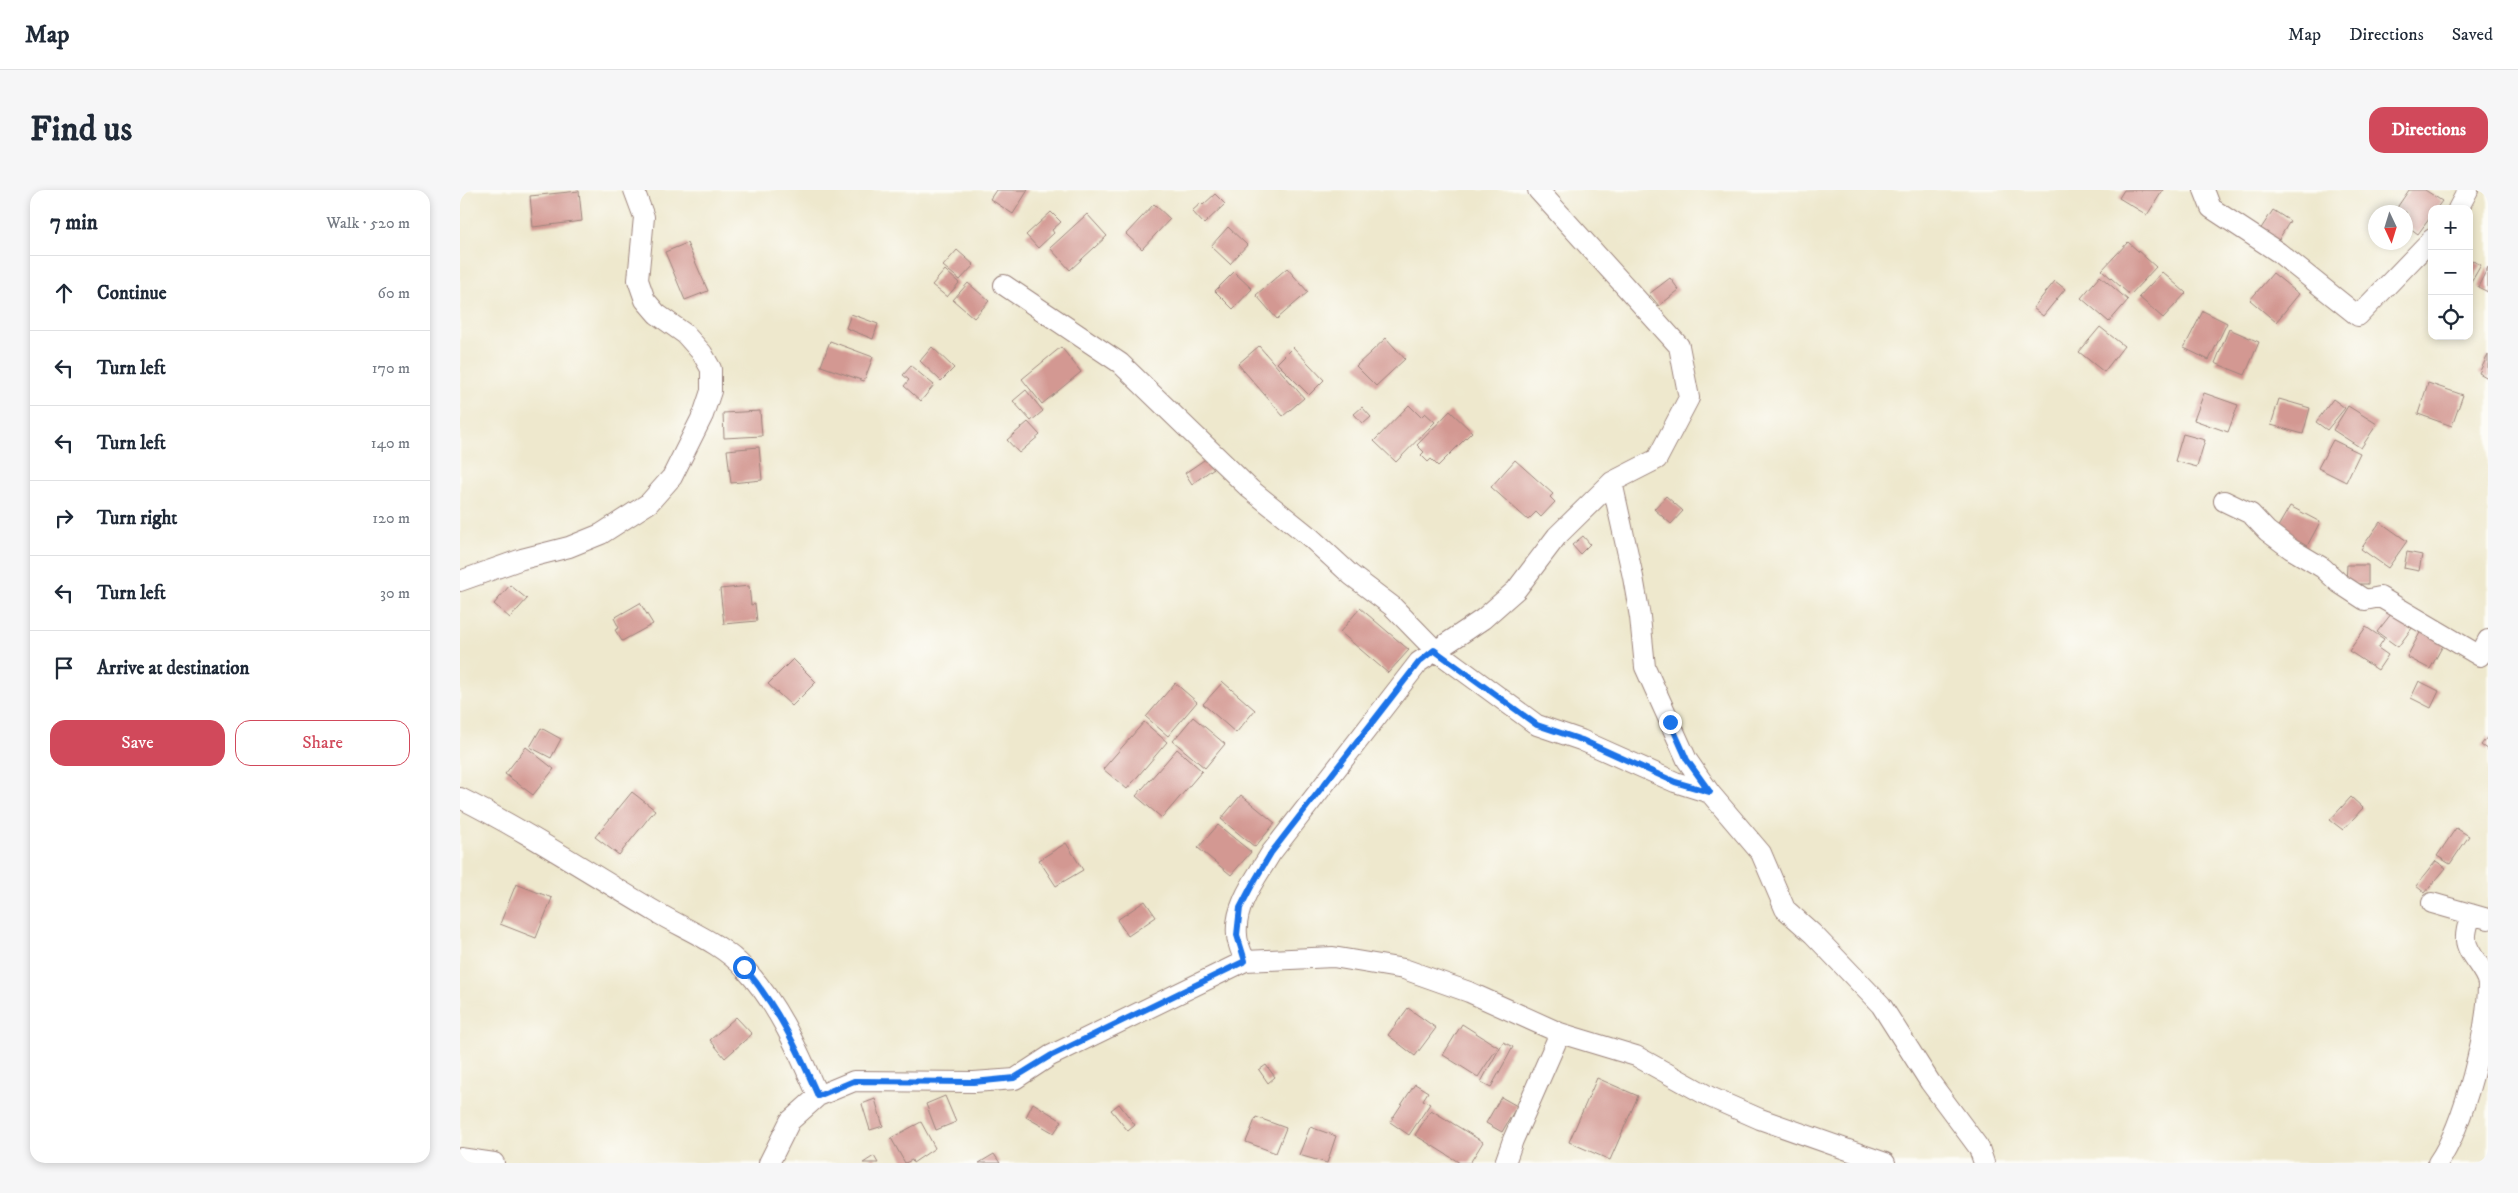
<!DOCTYPE html>
<html lang="en">
<head>
<meta charset="utf-8">
<style>
  body { margin:0; font-family:"IM FELL DW Pica",serif; background:#f6f6f7; color:#1f2937 }
  .controls { position:absolute; right:15px; top:15px; display:grid; overflow:hidden; border-radius:10px; box-shadow:0 2px 8px #0003 }
  .controls button { width:45px; height:45px; display:grid; place-items:center; padding:0; border:0; border-bottom:1px solid #e0e1e3; background:#fff; color:#1f2937; font:25px sans-serif }
  .compass { position:absolute; left:1908px; top:15px; width:45px; height:45px; border-radius:50%; background:#fff; box-shadow:0 2px 8px #0003; rotate:176deg }
  .stop { position:absolute; width:15px; height:15px; margin:-11px; border:4px solid #1a73e8; border-radius:50%; background:#fff }
  .stop.end { background:#1a73e8; border-color:#fff; box-shadow:0 1px 5px #0008 }
  .list { margin:0; padding:0; list-style:none }
  h2 { display:flex; justify-content:space-between; align-items:center; height:65px; margin:0; padding:0 20px; font-size:21px }
  h2 small { font-size:16px; font-weight:400; color:#747a83 }
  .list li { display:grid; grid-template-columns:32px 1fr auto; gap:15px; align-items:center; box-sizing:border-box; height:75px; padding:0 20px; border-top:1px solid #e0e1e3 }
  .list b { display:block; font-size:19px; white-space:nowrap }
  .list em { font-size:16px; font-style:normal; color:#747a83 }
  .actions { display:flex; gap:10px; padding:15px 20px }
  .actions a { flex:1; padding:11px 0; border:1px solid #d1495b; border-radius:15px; text-align:center; font-size:18px; color:#d1495b }
  .actions .main { background:#d1495b; color:#fff }
  .icon { flex:none; width:28px; height:28px; fill:none; stroke:currentColor; stroke-width:2; stroke-linecap:round; stroke-linejoin:round }
  .map { position:relative; flex:none; width:2028px; height:973px; overflow:hidden; border-radius:15px }
  header { display:flex; align-items:center; gap:30px; box-sizing:border-box; height:70px; padding:0 25px; background:#fff; border-bottom:1px solid #e0e1e3 }
  header strong { font-size:24px }
  nav { display:flex; gap:28px; margin-inline-start:auto; font-size:18px }
  .intro { display:flex; align-items:center; justify-content:space-between; box-sizing:border-box; height:120px; padding:0 30px }
  h1 { margin:0; font-size:35px }
  .button { padding:12px 22px; border-radius:15px; background:#d1495b; color:#fff; font-size:18px; font-weight:700 }
  main { display:flex; gap:30px; padding:0 30px }
  aside { flex:1; background:#fff; border-radius:15px; box-shadow:0 2px 8px #0003 }
  .map>svg:first-child { display:block }
  .building { fill:#d39892 }
  .lines { fill:none; stroke-linecap:round; stroke-linejoin:round }
  .minor-casing { stroke:#9c847c; stroke-width:22 }
  .minor { stroke:#fff; stroke-width:20 }
  .route { stroke:#1a73e8; stroke-width:6 }
</style>
</head>
<body>
<header>
<strong>Map</strong>
<nav><a>Map</a><a>Directions</a><a>Saved</a></nav>
</header>
<div class="intro"><h1>Find us</h1><a class="button">Directions</a></div>
<main>
<aside>
<h2>7 min<small>Walk · 520 m</small></h2>
<ul class="list">
<li><svg class="icon" aria-label="ahead" viewBox="0 0 24 24"><path d="M12 20V5M6 11l6-6 6 6"/></svg><div><b>Continue</b></div><em>60 m</em></li>
<li><svg class="icon" aria-label="left" viewBox="0 0 24 24"><path d="M17 20v-9H6M10 6l-5 5 5 5"/></svg><div><b>Turn left</b></div><em>170 m</em></li>
<li><svg class="icon" aria-label="left" viewBox="0 0 24 24"><path d="M17 20v-9H6M10 6l-5 5 5 5"/></svg><div><b>Turn left</b></div><em>140 m</em></li>
<li><svg class="icon" aria-label="right" viewBox="0 0 24 24"><path d="M7 20v-9h11M14 6l5 5-5 5"/></svg><div><b>Turn right</b></div><em>120 m</em></li>
<li><svg class="icon" aria-label="left" viewBox="0 0 24 24"><path d="M17 20v-9H6M10 6l-5 5 5 5"/></svg><div><b>Turn left</b></div><em>30 m</em></li>
<li><svg class="icon" aria-label="arrive" viewBox="0 0 24 24"><path d="M6 21V4h12l-3 4 3 4H6"/></svg><div><b>Arrive at destination</b></div></li>
</ul>
<div class="actions"><a class="main">Save</a><a>Share</a></div>
</aside>
<div class="map">
<svg width="2028" height="973" viewBox="0 0 2028 973">
  <rect width="100%" height="100%" fill="#fdfcf7"/>
  <filter id="ink" filterUnits="userSpaceOnUse"><feTurbulence type="fractalNoise" baseFrequency=".02" numOctaves="2"/><feDisplacementMap in="SourceGraphic" scale="10" xChannelSelector="R" yChannelSelector="G"/><feConvolveMatrix kernelMatrix="1 2 1 2 8 2 1 2 1" color-interpolation-filters="sRGB"/></filter>
  <filter id="wash" filterUnits="userSpaceOnUse"><feTurbulence type="fractalNoise" baseFrequency=".0096" numOctaves="4" result="noise"/><feDisplacementMap in="SourceGraphic" scale="20" xChannelSelector="R" yChannelSelector="G"/><feGaussianBlur stdDeviation="1.12" result="paint"/><feColorMatrix in="noise" values="0 0 0 0 0 0 0 0 0 0 0 0 0 0 0 0 0 1.4 0 .05"/><feComposite in="paint" operator="in"/></filter>
  <g filter="url(#wash)">
    <rect width="100%" height="100%" fill="#eee8cd"/>
    <g id="blocks">
      <path class="building" d="M536 0H568L553 24 530 9Z
        M1664 0H1703L1687 25 1659 8Z
        M1949 0H1965L1982 11 1976 19H1972V25L1958 44 1946 35V22H1934Z
        M119 1 122 31 73 37 70 6Z
        M755 4 765 14 744 34 732 21 741 13 743 15Z
        M694 14 710 29 682 59 666 44Z
        M1813 20 1830 31 1816 54 1798 43Z
        M591 22 601 32 592 40 594 43 578 58 566 45Z
        M627 24 647 46 610 80 590 58Z
        M768 37 787 55 770 74 751 56Z
        M1668 52 1696 77 1670 105 1642 80Z
        M227 53 248 101 225 110 205 62Z
        M497 60 514 75 500 90 483 76Z
        M2009 69 2021 75 2009 96Z
        M2028 77V102L2018 97Z
        M827 78 848 102 817 129 796 105Z
        M485 80 499 93 487 107 472 95Z
        M774 82 792 99 773 119 755 101Z
        M1702 82 1726 103 1703 128 1679 107Z
        M1813 83 1839 104 1816 132 1790 110Z
        M1640 86 1668 110 1649 132 1621 108Z
        M1210 88 1219 100 1199 116 1189 104Z
        M1595 91 1605 99 1583 126 1573 118Z
        M508 93 529 111 514 128 493 110Z
        M1743 121 1767 133 1749 170 1724 158Z
        M391 124 418 134 413 149 386 138Z
        M1640 137 1664 156 1644 182 1619 162Z
        M1769 139 1799 152 1785 185 1755 173Z
        M926 148 945 169 916 196 896 176Z
        M370 151 413 167 404 191 361 176Z
        M799 156 844 208 823 226 778 174Z
        M472 157 494 178 481 191 460 171Z
        M601 157 621 182 582 214 562 189Z
        M833 157 864 190 849 205 817 173Z
        M2028 165V188L2019 183Z
        M451 176 474 195 461 211 444 196 449 190 443 185Z
        M1968 193 2003 205 1992 236 1958 224Z
        M566 200 583 221 571 231 553 211Z
        M1744 203 1778 215 1768 242 1734 230Z
        M1819 209 1850 218 1843 244 1811 235Z
        M1873 209 1885 218 1867 240 1856 232Z
        M949 215 961 227 965 223 975 232 936 272 914 251Z
        M1888 216 1917 234 1901 258 1873 240Z
        M902 217 911 227 903 234 894 224Z
        M300 221 302 246 264 248 263 223Z
        M990 221 1012 242 978 276 971 269 968 272 961 265 964 262 957 255Z
        M568 232 580 245 559 263 547 250Z
        M1723 244 1745 250 1737 277 1715 271Z
        M1873 250 1900 263 1886 292 1858 278Z
        M299 257 302 290 271 293 267 260Z
        M747 268 754 278 732 294 725 283Z
        M1055 270 1093 304 1090 307 1095 312 1081 327 1076 322 1068 330 1031 297Z
        M1206 306 1223 321 1211 334 1194 319Z
        M1830 316 1860 332 1846 358 1815 342Z
        M1920 332 1947 351 1928 378 1901 359Z
        M1123 346 1130 354 1120 364 1112 355Z
        M1947 362 1962 365 1959 381 1944 378Z
        M1887 375H1908V394H1886Z
        M50 395 67 409 50 428 34 414Z
        M289 396 291 415 295 414 297 431 264 434 260 399Z
        M180 413 193 434 162 451 155 440 159 438 154 428Z
        M900 418 949 460 928 483 880 442Z
        M1935 419 1955 434 1938 457 1917 442Z
        M1906 437 1924 449 1918 458 1928 465 1918 480 1889 461Z
        M1963 437 1986 450 1970 479 1947 467Z
        M333 469 356 492 332 516 308 494Z
        M1959 491 1979 501 1971 518 1951 508Z
        M763 492 795 520 776 543 743 514Z
        M715 493 737 512 708 546 686 527Z
        M733 527 765 554 745 578 713 551Z
        M684 532 707 552 667 599 643 579Z
        M81 538 101 549 91 568 70 557Z
        M2028 546V560L2021 555Z
        M66 557 94 579 73 605 45 584Z
        M717 559 742 581 702 628 676 606Z
        M172 602 195 620 159 665 135 647Z
        M781 605 815 633 795 657 761 629Z
        M1891 607 1903 618 1883 640 1870 630Z
        M758 635 791 662 771 685 738 658Z
        M1996 638 2009 646 1990 674 1977 666Z
        M606 653 623 680 596 696 579 670Z
        M1976 671 1986 678 1965 703 1956 696Z
        M56 694 92 708 76 748 40 734Z
        M685 711 696 727 668 746 657 730Z
        M948 818 976 838 955 866 928 845Z
        M276 827 292 844 265 868 250 850Z
        M1002 834 1038 857 1018 887 983 865Z
        M1043 852 1053 857 1031 897 1021 892Z
        M806 875 815 887 808 893 799 880Z
        M1137 888 1178 906 1150 970 1109 952Z
        M955 894 968 902 963 910 970 914 949 945 930 932Z
        M485 906 496 932 476 940 466 914Z
        M1041 907 1057 916 1042 942 1026 933Z
        M415 909 423 936 410 940 402 914Z
        M573 913 602 931 594 943 566 927Z
        M659 914 675 935 668 941 651 920Z
        M971 920 1023 952 1010 973H1000L955 945Z
        M796 927 826 938 816 963 786 952Z
        M461 932 475 958 453 973 452 970 445 973 431 948Z
        M850 937 876 946 867 973 839 965Z
        M534 964 540 973H519Z
        M414 966 418 973H403Z"/>
    </g>
  </g>
  <g filter="url(#ink)">
    <use href="#blocks" fill-opacity="0" stroke="#9c847c" stroke-width="1"/>
    <g class="lines">
      <g class="minor-casing">
        <path id="minor" d="M1744 0 1751 18 1818 62 1898 126 1972 49
          M1998 19 2008 0
          M544 95 660 173 790 299 851 348 891 385 932 416 975 460 1077 535 1121 550 1215 592 1250 603 1301 663 1325 719 1353 744 1421 815 1470 892 1519 958 1524 973
          M1152 292 1173 387 1180 427 1185 477 1227 570 1250 603
          M1764 311 1791 324 1807 341 1831 359 1863 378 1879 393 1905 410 1920 407 2020 466 2028 450
          M0 391 62 369 109 357 141 344 189 313 212 287 243 225 251 201V179L242 163 225 144 197 124 185 110 178 90 184 27 174 0
          M0 608C68 642 131 684 196 722 226 740 262 753 285 779 319 815 338 861 358 906
          M1972 713 2028 729
          M785 771C782 763 777 753 777 745 774 715 797 687 811 663L959 472 1023 429 1056 400 1097 346 1152 292 1197 269 1229 208 1219 156 1078 0
          M0 968 34 973
          M309 973 330 931 358 906 394 891 514 892 555 889 590 866 785 771 873 767 944 779 1009 802 1100 843 1176 866 1250 907 1300 929 1425 973
          M1045 973 1053 950 1100 843
          M1978 973C2004 935 2028 840 2028 794 2026 779 2007 765 2006 750 2005 742 2009 731 2011 724"/>
      </g>
      <use href="#minor" class="minor"/>
    </g>
  </g>
  <g class="lines" filter="url(#ink)">
    <path class="route" d="M284 777C318 818 337 858 358 906L394 891 514 892 554 888 590 866 785 771 777 745 780 718 792 695 811 663 959 472 974 460 1077 535 1122 550 1215 592 1250 602 1227 570 1210 532"/>
  </g>
</svg>
<div class="controls">
<button>+</button>
<button>−</button>
<button><svg class="icon" aria-label="locate" viewBox="0 0 24 24"><circle cx="12" cy="12" r="6"/><path d="M12 2v4M12 18v4M2 12h4M18 12h4"/></svg></button>
</div>
<svg class="compass" viewBox="-18 -18 36 36"><path d="M0-13l5 13h-10z" fill="#e53935"/><path d="M0 13l5-13h-10z" fill="#747a83"/></svg>
<div class="stop" style="left:284px;top:777px"></div>
<div class="stop end" style="left:1210px;top:532px"></div>
</div>
</main>
</body>
</html>
